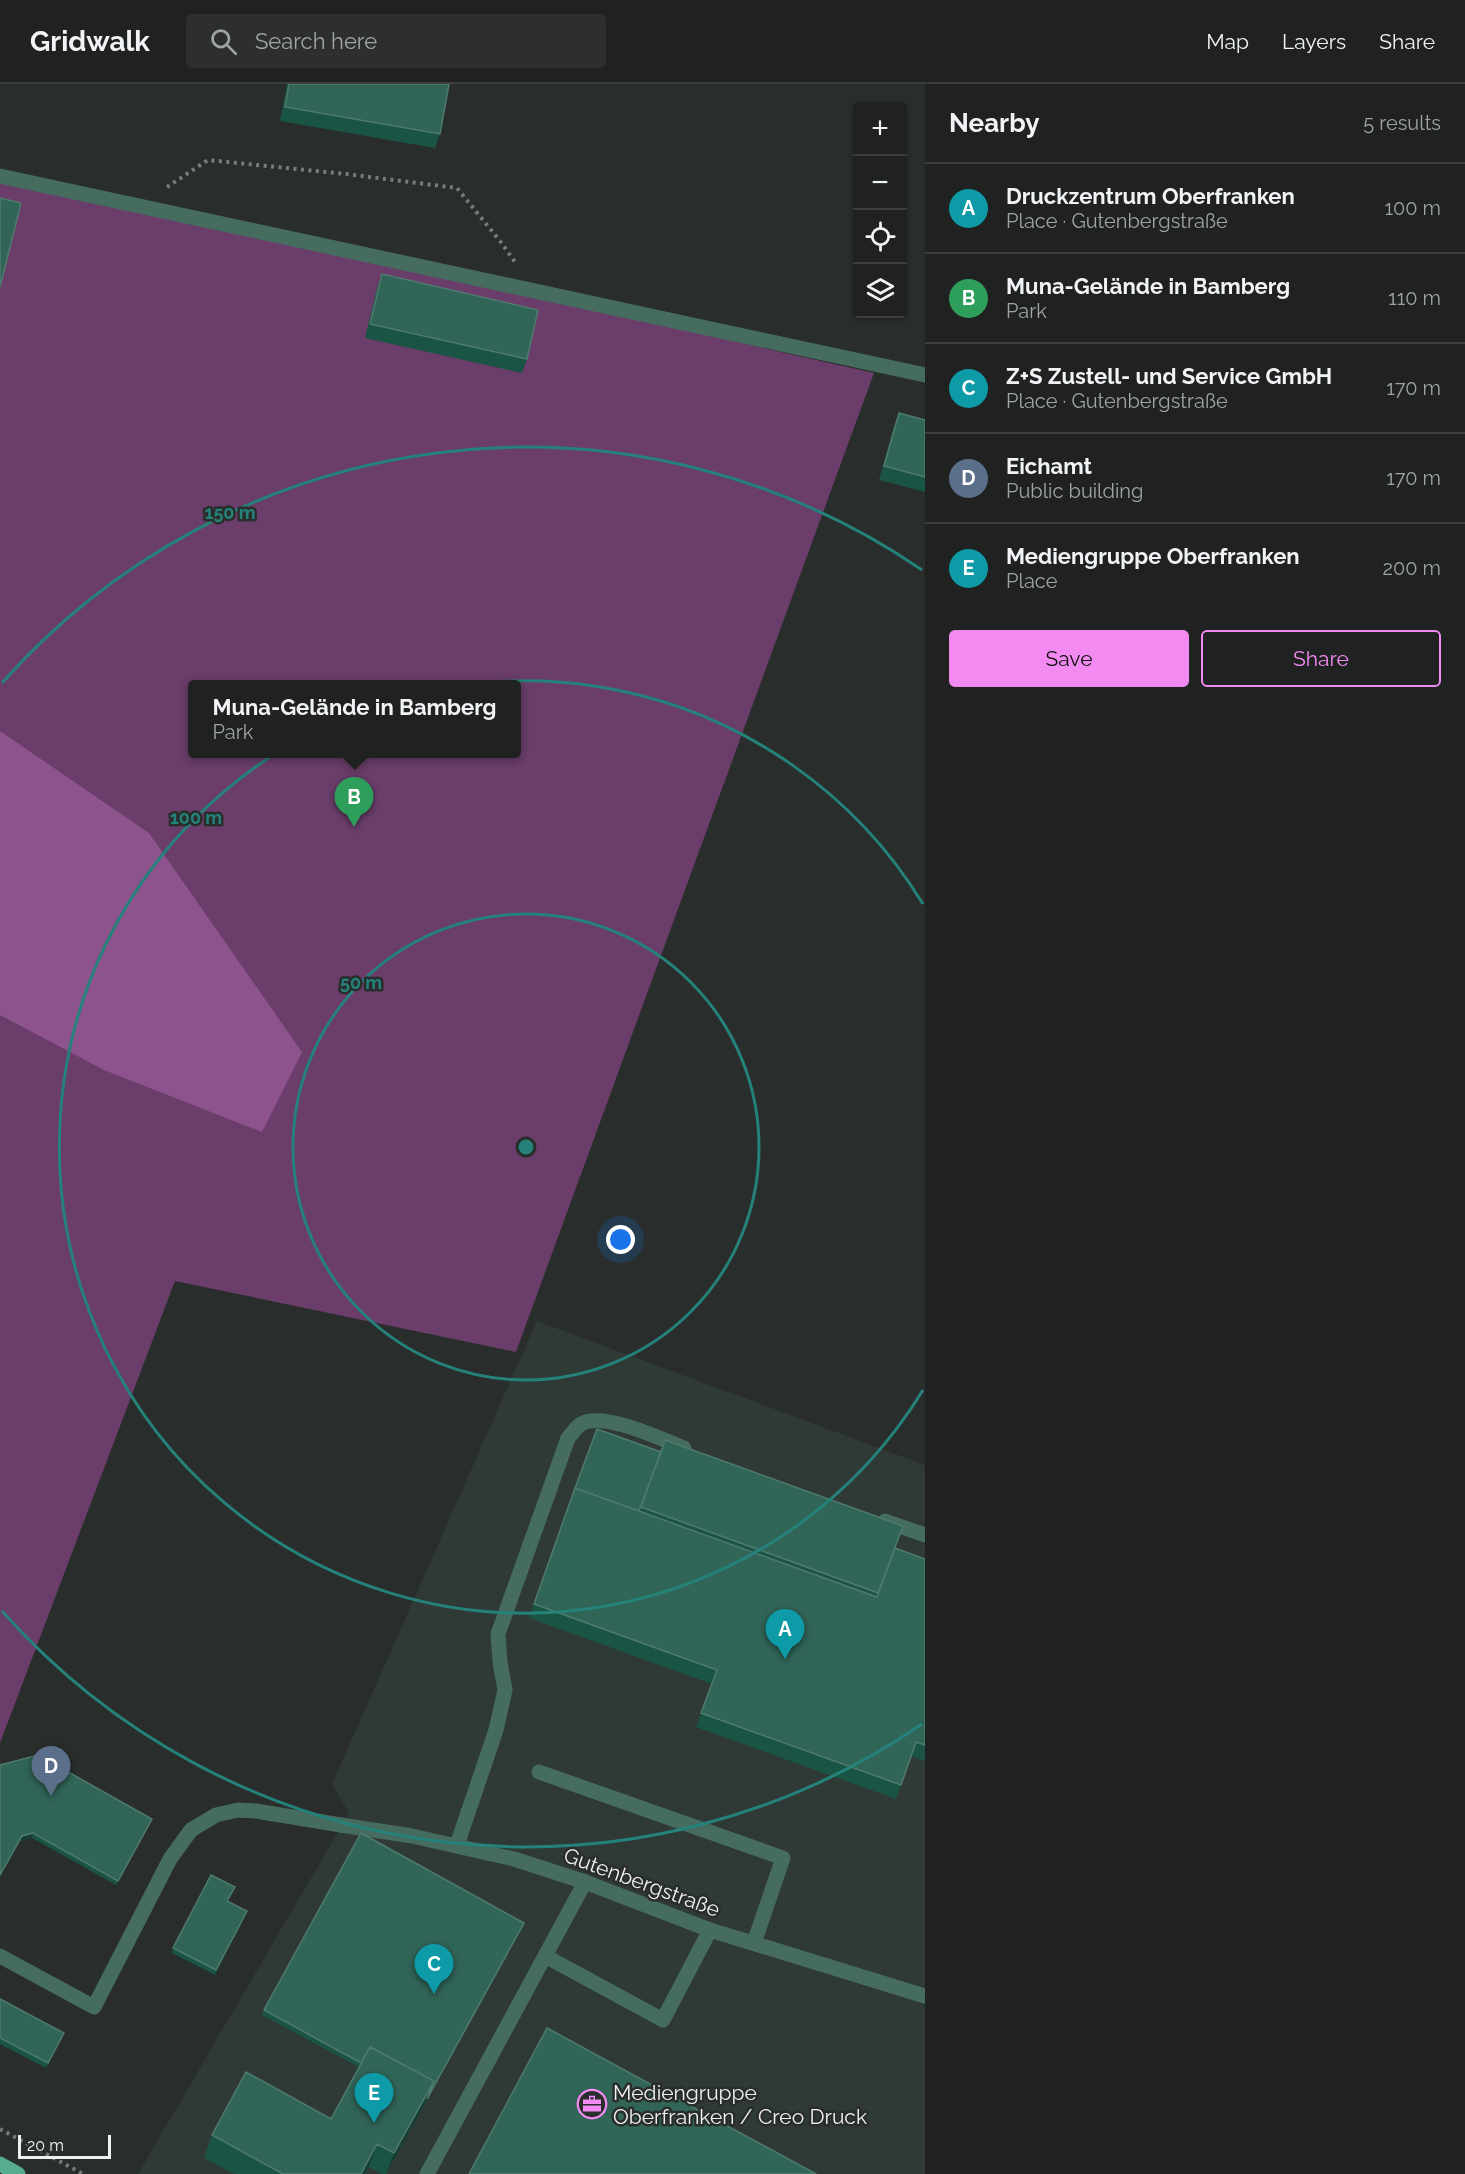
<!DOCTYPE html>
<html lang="en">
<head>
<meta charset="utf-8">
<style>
  body { margin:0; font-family:Raleway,sans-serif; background:#2c2f2d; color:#f1f3f6 }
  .controls { position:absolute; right:18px; top:18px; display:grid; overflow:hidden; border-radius:6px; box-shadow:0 2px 4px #0004 }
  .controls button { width:54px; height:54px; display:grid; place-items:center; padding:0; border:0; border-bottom:2px solid #3c3f3e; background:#1f2220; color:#f1f3f6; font:30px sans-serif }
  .scale { position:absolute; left:18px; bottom:15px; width:93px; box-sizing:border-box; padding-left:6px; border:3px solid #eff1f0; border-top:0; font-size:16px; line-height:21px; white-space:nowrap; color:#eff1f0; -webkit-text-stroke:4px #292d2b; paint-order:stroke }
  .you { position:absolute; left:621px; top:1156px; width:21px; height:21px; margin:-15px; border:4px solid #fff; border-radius:50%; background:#1a73e8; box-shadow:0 0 0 9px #1a73e833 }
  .badge { display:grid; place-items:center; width:39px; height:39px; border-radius:50%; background:#f28af2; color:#fff; font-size:20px; font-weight:700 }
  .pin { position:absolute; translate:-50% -50px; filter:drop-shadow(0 2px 3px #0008) }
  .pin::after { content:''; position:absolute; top:32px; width:21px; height:18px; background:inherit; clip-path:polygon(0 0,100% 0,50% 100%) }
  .popup { position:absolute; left:188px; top:596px; width:333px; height:78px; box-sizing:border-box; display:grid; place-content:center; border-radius:6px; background:#1f2220; filter:drop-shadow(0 2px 4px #0005); font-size:20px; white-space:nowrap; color:#a1a4a5 }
  .popup b { font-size:22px; color:#f1f3f6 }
  .popup::after { content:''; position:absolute; left:50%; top:100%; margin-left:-12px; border:12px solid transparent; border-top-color:#1f2220 }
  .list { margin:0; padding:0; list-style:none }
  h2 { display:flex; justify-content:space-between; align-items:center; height:78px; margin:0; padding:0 24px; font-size:26px }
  h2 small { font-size:20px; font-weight:400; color:#a1a4a5 }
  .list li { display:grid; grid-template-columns:39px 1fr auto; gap:18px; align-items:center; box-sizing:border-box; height:90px; padding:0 24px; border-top:2px solid #3c3f3e }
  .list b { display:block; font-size:22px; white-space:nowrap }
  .list p { margin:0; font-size:20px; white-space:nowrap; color:#a1a4a5 }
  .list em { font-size:20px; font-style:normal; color:#a1a4a5 }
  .actions { display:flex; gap:12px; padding:18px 24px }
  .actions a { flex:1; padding:14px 0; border:2px solid #f28af2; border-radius:6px; text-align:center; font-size:21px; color:#f28af2 }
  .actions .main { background:#f28af2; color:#111 }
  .icon { flex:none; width:33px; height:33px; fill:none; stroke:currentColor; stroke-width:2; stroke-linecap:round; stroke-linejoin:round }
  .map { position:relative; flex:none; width:925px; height:2090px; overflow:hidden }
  header { display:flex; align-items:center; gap:36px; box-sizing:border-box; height:84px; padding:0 30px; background:#1f2220; border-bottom:2px solid #3c3f3e }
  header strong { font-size:28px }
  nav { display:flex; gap:33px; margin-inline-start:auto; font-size:21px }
  .search { width:420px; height:54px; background:#2c2f2d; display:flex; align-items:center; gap:15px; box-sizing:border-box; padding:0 21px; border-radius:6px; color:#a1a4a5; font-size:22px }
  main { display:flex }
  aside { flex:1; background:#1f2220 }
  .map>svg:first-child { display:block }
  .built { fill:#2f3a36 }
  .green { fill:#6a3d6a; fill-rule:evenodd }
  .water { fill:#8d538c }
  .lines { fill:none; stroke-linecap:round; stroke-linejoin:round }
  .path { stroke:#797c7a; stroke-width:4; stroke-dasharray:3 4.5; stroke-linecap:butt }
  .service { stroke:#456c5f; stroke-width:15 }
  .minor { stroke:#456c5f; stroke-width:15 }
  .primary { stroke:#56ab91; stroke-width:15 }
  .wall { fill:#1a5445 }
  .shaded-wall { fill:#163d33 }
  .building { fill:#316557; stroke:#4f7b6f; stroke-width:1.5 }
  .ring { fill:none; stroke:#25827b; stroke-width:3 }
  .labels { text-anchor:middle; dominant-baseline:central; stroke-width:5; stroke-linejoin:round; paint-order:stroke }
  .street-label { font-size:21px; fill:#eff1f0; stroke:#292d2b }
  .poi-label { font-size:21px; fill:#eff1f0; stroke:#292d2b; text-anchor:start }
  .centre { fill:#25827b; stroke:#292d2b; stroke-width:3 }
  .ring-label { font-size:18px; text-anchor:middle; font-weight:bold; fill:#25827b; stroke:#292d2b; stroke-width:5; stroke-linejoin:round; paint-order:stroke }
</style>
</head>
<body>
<header>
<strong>Gridwalk</strong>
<div class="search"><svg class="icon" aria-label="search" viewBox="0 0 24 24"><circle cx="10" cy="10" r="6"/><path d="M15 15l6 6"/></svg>Search here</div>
<nav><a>Map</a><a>Layers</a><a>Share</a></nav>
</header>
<main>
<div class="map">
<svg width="925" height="2090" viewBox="0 0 925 2090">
  <rect width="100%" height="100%" fill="#292d2b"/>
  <path class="built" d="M537 1237 925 1381V2090H138L349 1729 332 1700Z"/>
  <path class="green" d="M0 91 874 289 516 1268 175 1197 0 1659ZM192 600H516V670H192Z"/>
  <path class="water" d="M0 647 149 749 302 968 262 1048 104 986 0 931Z"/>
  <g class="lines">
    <path class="path" d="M167 103 208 76 346 90 457 104 500 157 515 178
      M0 2045 83 2090"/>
    <path class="service" d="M0 92 925 291
      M885 1437 925 1451
      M539 1688 783 1774 754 1859
      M457 1761 496 1646 505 1606 500 1578 498 1550 568 1354C572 1350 576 1343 581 1340 603 1327 661 1355 684 1364
      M585 1798 545 1872 663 1936 710 1846
      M0 1872 94 1923 170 1775 191 1746 216 1731 238 1726 256 1727 341 1741
      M427 2090 545 1872"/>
    <path class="minor" d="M341 1741 412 1752 514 1775 585 1798 710 1846 925 1912"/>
    <path class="primary" d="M0 2080 18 2090"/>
  </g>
  <path class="wall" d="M287 0H449L440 50 435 64 280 37Z
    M382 190 527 275 522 289 365 254 377 204Z
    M899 329 925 336V408L879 396 894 342Z
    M597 1345 895 1464 925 1475V1677L911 1672 896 1715 696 1643 712 1600 529 1534Z
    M38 1671 152 1735 116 1801 32 1754 20 1757Z
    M235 1803 228 1817 245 1832 215 1891 172 1869 173 1864Z
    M522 1844 386 2090H382L369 2083 365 2090H234L204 2074 212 2051 331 2035 359 1983 262 1931 264 1926Z
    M0 1915 62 1954 46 1984 0 1960Z"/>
  <path class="shaded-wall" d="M152 1735 150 1740 116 1801 118 1797Z
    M33 1749 32 1754 20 1757 0 1793V1791L22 1752Z
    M247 1827 245 1832 215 1891 216 1886Z
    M524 1839 522 1844 386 2090 394 2069 434 1997Z
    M377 2060 369 2083 365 2090H361Z"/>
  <path class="building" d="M289 0H449L440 50 285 23Z
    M0 114 21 119 0 203Z
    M382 190 538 226 527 275 370 240Z
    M899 329 925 336V393L884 382Z
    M597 1345 661 1368 639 1427 575 1404Z
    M665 1356 903 1442 878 1509 641 1423Z
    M575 1404 877 1513 895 1464 925 1475V1661L916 1658 901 1701 701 1629 717 1586 534 1520Z
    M38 1671 152 1735 118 1797 33 1749 22 1752 0 1791V1681Z
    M361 1749 524 1839 427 2015 434 1997 370 1963 361 1979 264 1926Z
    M211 1791 235 1803 227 1817 247 1827 216 1886 173 1864Z
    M0 1915 64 1949 48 1979 0 1954Z
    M547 1944 816 2090H469Z
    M370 1963 434 1997 394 2069 377 2060 361 2090H283L212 2051 246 1988 331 2035Z"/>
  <g class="ring">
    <circle cx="526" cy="1063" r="233"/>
    <path d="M923 1306A466 466 0 1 1 923 820"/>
    <path d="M922 1640A700 700 0 0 1 2 1527M2 599A700 700 0 0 1 922 486"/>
  </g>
  <defs>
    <g id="office-ring" transform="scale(1.5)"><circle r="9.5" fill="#292d2b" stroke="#f28af2" stroke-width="1.5"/><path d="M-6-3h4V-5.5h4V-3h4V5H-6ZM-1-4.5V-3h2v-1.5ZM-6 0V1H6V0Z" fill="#f28af2"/></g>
  </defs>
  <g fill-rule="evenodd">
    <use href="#office-ring" x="592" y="2020"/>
  </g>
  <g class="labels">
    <g class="street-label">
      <text transform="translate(642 1798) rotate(20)">Gutenbergstraße</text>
    </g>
    <g class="poi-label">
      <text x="613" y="2008">Mediengruppe<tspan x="613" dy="24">Oberfranken / Creo Druck</tspan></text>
    </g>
  </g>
  <circle cx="526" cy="1063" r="9" class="centre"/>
  <g class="ring-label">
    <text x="230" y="435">150 m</text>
    <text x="196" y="740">100 m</text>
    <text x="361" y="905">50 m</text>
  </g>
</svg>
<div class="controls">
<button>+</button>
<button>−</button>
<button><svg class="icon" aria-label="locate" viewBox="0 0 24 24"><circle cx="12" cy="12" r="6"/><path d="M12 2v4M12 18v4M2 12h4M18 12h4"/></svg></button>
<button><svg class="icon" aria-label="layers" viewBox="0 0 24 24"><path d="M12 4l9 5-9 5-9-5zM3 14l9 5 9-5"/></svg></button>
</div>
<div class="scale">20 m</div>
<div class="you"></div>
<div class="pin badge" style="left:785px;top:1575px;background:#0f9aa8">A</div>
<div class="pin badge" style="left:354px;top:743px;background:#2e9e5b">B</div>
<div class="popup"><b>Muna-Gelände in Bamberg</b>Park</div>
<div class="pin badge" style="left:434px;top:1910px;background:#0f9aa8">C</div>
<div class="pin badge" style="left:51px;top:1712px;background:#5c6f8a">D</div>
<div class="pin badge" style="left:374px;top:2039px;background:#0f9aa8">E</div>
</div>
<aside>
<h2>Nearby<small>5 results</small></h2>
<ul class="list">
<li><span class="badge" style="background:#0f9aa8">A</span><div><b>Druckzentrum Oberfranken</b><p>Place · Gutenbergstraße</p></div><em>100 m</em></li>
<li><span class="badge" style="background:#2e9e5b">B</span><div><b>Muna-Gelände in Bamberg</b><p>Park</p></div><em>110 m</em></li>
<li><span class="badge" style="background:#0f9aa8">C</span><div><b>Z+S Zustell- und Service GmbH</b><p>Place · Gutenbergstraße</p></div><em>170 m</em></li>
<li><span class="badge" style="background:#5c6f8a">D</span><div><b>Eichamt</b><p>Public building</p></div><em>170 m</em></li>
<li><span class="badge" style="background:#0f9aa8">E</span><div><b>Mediengruppe Oberfranken</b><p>Place</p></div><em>200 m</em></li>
</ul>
<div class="actions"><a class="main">Save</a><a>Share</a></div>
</aside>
</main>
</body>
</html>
